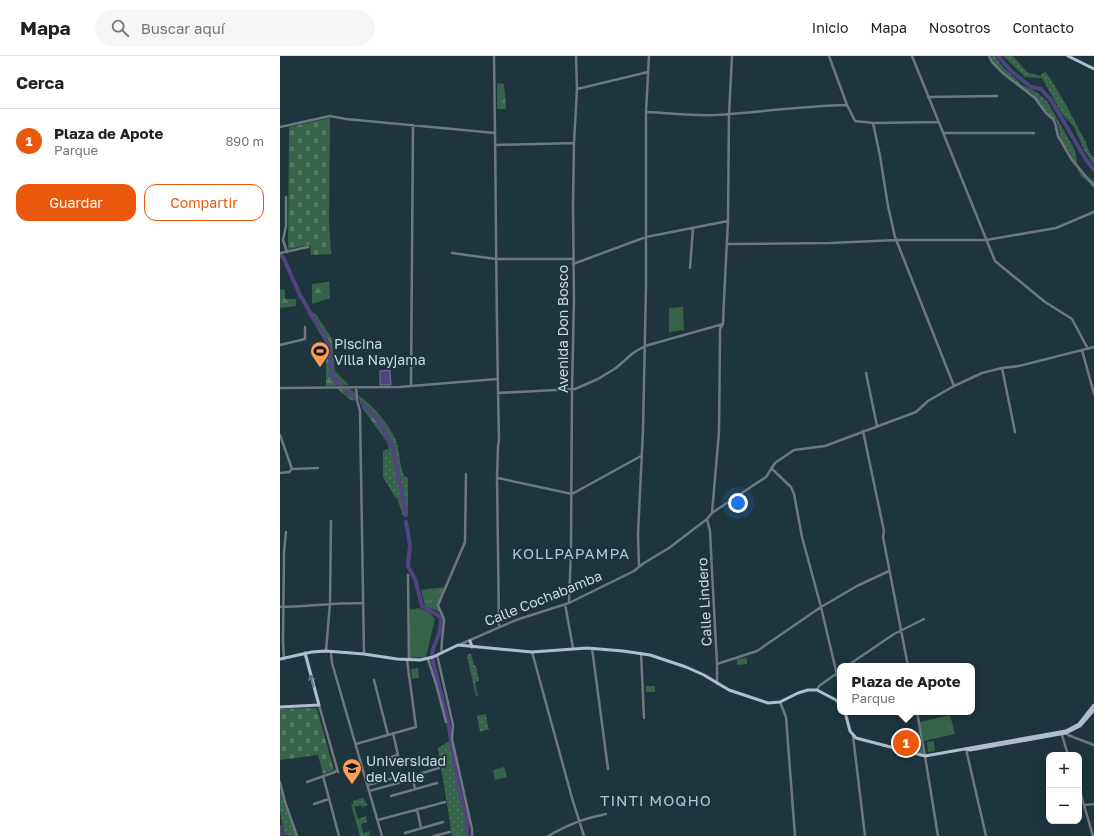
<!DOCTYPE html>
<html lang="es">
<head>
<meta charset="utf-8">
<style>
  body { margin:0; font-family:"Golos Text",sans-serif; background:#f6f6f6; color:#202124 }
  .controls { position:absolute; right:12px; bottom:12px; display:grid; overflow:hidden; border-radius:8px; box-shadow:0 4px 16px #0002 }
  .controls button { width:36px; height:36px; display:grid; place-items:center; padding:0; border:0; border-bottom:1px solid #e0e0e0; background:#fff; color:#202124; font:20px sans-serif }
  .you { position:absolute; left:458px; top:447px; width:14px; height:14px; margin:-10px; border:3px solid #fff; border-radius:50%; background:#1a73e8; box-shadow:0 0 0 6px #1a73e833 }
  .badge { display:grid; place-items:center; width:26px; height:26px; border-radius:50%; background:#ea580c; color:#fff; font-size:13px; font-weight:700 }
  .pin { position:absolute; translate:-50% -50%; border:2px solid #fff; box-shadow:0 1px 4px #0006 }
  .popup { position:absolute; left:557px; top:607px; width:138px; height:52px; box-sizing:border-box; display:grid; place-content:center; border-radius:8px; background:#fff; filter:drop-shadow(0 1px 3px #0005); font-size:13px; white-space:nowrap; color:#757577 }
  .popup b { font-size:15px; color:#202124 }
  .popup::after { content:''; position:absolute; left:50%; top:100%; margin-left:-8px; border:8px solid transparent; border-top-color:#fff }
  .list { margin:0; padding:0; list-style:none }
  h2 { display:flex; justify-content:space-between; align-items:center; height:52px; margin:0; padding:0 16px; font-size:17px }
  h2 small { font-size:13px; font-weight:400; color:#757577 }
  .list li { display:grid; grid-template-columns:26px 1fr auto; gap:12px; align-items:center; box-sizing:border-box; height:64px; padding:0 16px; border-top:1px solid #e0e0e0 }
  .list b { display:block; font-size:15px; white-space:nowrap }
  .list p { margin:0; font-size:13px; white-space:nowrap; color:#757577 }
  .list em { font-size:13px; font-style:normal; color:#757577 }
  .actions { display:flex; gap:8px; padding:12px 16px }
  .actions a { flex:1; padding:9px 0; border:1px solid #ea580c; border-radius:12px; text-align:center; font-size:14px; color:#ea580c }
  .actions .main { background:#ea580c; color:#fff }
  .icon { flex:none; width:22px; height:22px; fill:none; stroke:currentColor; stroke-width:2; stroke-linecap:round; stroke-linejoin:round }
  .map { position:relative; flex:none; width:814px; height:780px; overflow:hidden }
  header { display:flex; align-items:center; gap:24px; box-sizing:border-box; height:56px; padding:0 20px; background:#fff; border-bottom:1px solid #e0e0e0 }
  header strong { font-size:19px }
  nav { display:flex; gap:22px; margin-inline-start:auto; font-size:14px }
  .search { width:280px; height:36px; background:#f6f6f6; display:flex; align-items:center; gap:10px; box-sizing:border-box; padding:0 14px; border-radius:22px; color:#757577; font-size:15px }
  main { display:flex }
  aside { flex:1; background:#fff }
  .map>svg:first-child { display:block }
  .grass { fill:url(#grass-dots) }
  .forest { fill:url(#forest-firs) }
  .cemetery { fill:url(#cemetery-stones) }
  .park { fill:url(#park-tufts) }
  .garden { fill:#36644a }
  .water { fill:#514481; stroke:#76719d }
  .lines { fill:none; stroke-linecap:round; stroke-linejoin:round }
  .river { stroke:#514481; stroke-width:4 }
  .minor { stroke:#717780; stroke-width:2.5 }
  .major { stroke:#b1bdce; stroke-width:3 }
  .oneway { stroke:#60727f }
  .labels { text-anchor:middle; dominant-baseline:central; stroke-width:3.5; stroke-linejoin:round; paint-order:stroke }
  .street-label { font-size:14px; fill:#ccdadf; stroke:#1e353e }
  .poi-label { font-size:14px; fill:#ccdadf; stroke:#1e353e; text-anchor:start }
  .neighbourhood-label { font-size:15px; letter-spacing:1px; fill:#acc7d2; stroke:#1e353e }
</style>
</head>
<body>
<header>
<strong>Mapa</strong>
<div class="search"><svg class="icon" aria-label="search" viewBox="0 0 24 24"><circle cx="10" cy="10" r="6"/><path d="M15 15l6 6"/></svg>Buscar aquí</div>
<nav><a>Inicio</a><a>Mapa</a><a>Nosotros</a><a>Contacto</a></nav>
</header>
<main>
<aside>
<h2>Cerca<small></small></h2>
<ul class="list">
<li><span class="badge">1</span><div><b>Plaza de Apote</b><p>Parque</p></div><em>890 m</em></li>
</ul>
<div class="actions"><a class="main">Guardar</a><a>Compartir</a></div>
</aside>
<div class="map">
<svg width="814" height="780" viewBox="0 0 814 780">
  <defs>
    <pattern id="grass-dots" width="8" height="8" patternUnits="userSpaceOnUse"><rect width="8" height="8" fill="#36644a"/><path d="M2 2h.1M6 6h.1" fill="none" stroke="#527a64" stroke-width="1.8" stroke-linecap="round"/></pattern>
    <pattern id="forest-firs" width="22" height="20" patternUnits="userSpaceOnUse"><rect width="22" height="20" fill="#36644a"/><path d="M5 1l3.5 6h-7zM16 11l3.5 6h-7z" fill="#527a64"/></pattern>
    <pattern id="cemetery-stones" width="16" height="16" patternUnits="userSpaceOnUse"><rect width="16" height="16" fill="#36644a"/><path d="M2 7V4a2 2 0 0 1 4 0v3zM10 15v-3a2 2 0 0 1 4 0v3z" fill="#527a64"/></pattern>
    <pattern id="park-tufts" width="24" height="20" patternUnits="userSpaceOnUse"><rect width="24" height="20" fill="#36644a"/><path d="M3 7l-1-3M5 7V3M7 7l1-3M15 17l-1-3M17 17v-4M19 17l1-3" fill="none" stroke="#527a64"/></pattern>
  </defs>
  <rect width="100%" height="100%" fill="#1e353e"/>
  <path class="grass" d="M711 0H715L722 10 742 29 756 36 767 45 795 94 797 107 802 118 814 125V131L801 120 789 95 781 83 777 66 761 50 752 37 745 34 726 18 713 5Z
    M723 0H733L747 16 760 20 765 15C780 36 792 60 804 83 808 90 808 97 814 102V109L804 94 794 71 782 58 762 22 745 21Z
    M116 384C120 396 119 408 124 420L128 422V460H123L117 442 115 441 103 421V395L109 393 107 386Z
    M189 598H191L194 609 196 610 199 625 195 626 198 641 196 640 187 600Z
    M206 658 207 666 209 674H205L200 676 197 660Z
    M169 685 177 729 185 760 186 780H172L158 692Z
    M0 731 4 747 16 780 4 779 0 754Z
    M83 742 88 749 82 751 81 749 74 751 78 763 86 760 87 766 81 768 83 777 90 775 89 780H80L71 748 74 747 73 745Z"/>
  <path class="forest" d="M217 27 224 28 226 53H217Z
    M49 226 50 242 32 248V228Z
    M0 233 5 234V243H16V250L0 252Z
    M27 256 36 258 52 283 55 315 69 329 46 330V287Z
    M58 333H70L75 337V345L69 343Z
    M78 339C95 351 107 366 116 384L107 386 83 353Z"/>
  <path class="cemetery" d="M50 62 49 163 51 198 31 199 30 189 8 193 9 71Z
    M35 652 37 653 54 714 43 718 38 699 0 704V653Z"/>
  <path class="park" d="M165 531 157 549 160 556 145 550 141 534Z
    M625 674 628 680 639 676 644 699 612 691 610 683Z"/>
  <path class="garden" d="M403 251 404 274 389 276V252Z
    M139 552 150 557 155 563 146 601 130 602V554Z
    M467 602V608L457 609V603Z
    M138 612 139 622 132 623 131 613Z
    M366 630H375V636H366Z
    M670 659 675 678 644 685 640 666Z
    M654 685 655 695 648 696 647 686Z
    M224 711 227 721 215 724 213 714Z"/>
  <path class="water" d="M110 314 111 329H100V315Z"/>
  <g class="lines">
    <path class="river" d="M718 0 731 15 751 31 761 33 771 44 805 102 814 114
      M1 199 4 203 20 239 48 287 52 320 60 328
      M67 336 75 341
      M82 347 99 365 113 392 126 459
      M126 466 130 489 128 510 135 523 142 550 161 561 160 575 152 596 153 606 168 665 178 728 187 764V780
      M0 771 1 780"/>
    <path class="minor" d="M214 0C216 128 216 256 219 384L218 390 217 422 219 571
      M549 0 567 49 575 65 593 67 658 66
      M632 0 715 205 765 246 792 263 808 293
      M709 0 712 6 724 18 755 42 766 57 773 63 775 67 778 80 792 104 814 130
      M297 33 368 16
      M648 41 717 40
      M366 56C390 57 413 60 436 59 480 56 523 50 567 49
      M593 67 600 100 608 150 615 181 674 330
      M0 71 50 60 66 63 215 77
      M663 77H754
      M215 89 294 87
      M6 141V170L3 184 7 196
      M447 188 550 187 617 184H706L776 172 814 156
      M0 197 28 191
      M172 197 216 203H292
      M293 208 366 181 448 165
      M410 212 413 172
      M0 289 25 283V271
      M802 294 814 338
      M722 312 735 376
      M586 317 597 370
      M131 330 133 69
      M76 331 77 344 80 355 84 598
      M0 332 119 331 217 323
      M218 337 295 333 318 323 336 312 353 297 365 290 443 268
      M583 375 604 475 603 481 628 610
      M0 379 12 413
      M491 412 511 431 514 438 522 481 541 551 560 632
      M0 417 9 416 12 413 38 412
      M218 422 292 438 361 400
      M432 457 439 376 440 281V273L443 268 444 243 448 165 449 58 452 0
      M427 463 430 475 432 515 437 608V628
      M359 511 358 478 363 374 366 230V56L369 0
      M128 519 129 604
      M289 547 291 492 292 334 294 243 293 150 294 87 297 33 296 0
      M285 548 293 592
      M0 551C28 550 55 547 83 547
      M181 588 236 564 289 547 354 515 364 507 389 492 427 463 432 457 486 421 495 407 514 394 545 390 636 356 648 345 674 330 702 317 722 312 739 310 814 291
      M312 592 328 713
      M46 595 50 547 51 465
      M51 596 52 607 102 780
      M252 596 292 742 304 780
      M162 597C160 591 164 572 164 564 163 558 159 554 158 549L185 486 186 418
      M361 597 364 662
      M157 599 173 669 172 683 192 773V780
      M4 603 3 586 4 496 6 476
      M148 603 156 628 166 666
      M437 608 477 595 541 551 577 530 609 515
      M567 610 614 578 644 563
      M94 624 108 679
      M537 634 539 630 560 615
      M500 646 506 661 515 780
      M39 649 58 716
      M637 656 645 700 658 780
      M786 675 788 679 814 689
      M781 676 788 699
      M573 680 585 780
      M76 688 136 671 127 604
      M686 693 706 780
      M101 704 118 699 113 677
      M43 720 59 780
      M133 723 135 733
      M0 726 5 746 17 780
      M27 726 55 716 57 714
      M88 729 125 719 132 720 159 712
      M799 732 813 780
      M89 735 133 723
      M111 740 157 727
      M34 748 49 743
      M805 749 814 748
      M137 753 141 772
      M98 764 165 746
      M125 777 163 766
      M154 780 170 776
      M268 780C290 768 302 763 326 758"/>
    <path class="major" d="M788 0 814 13
      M190 585 192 591
      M0 603 32 596 46 595 84 598 117 603 140 604 153 601 178 589 252 596 307 592 343 595 370 599 406 611 424 619 449 634 488 647 500 646 518 637 528 634H537L556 644 560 648
      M0 651 39 649 25 597
      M565 656 570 675 576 682 645 700 786 675 799 668 814 649
      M686 693 690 694 786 677 800 670 814 654"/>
  </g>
  <defs><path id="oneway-shaft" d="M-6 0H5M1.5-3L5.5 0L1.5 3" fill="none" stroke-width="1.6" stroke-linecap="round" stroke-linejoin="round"/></defs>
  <use class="oneway" href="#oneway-shaft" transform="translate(32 625) rotate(-105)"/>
  <defs>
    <g id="stadium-pin" transform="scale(1)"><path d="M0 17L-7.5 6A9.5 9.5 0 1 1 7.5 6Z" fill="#fb9e51" stroke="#1e353e"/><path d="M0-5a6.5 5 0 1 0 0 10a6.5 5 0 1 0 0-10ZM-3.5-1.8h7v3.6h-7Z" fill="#111"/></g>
    <g id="university-pin" transform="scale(1)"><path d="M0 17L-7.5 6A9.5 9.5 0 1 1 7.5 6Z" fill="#fb9e51" stroke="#1e353e"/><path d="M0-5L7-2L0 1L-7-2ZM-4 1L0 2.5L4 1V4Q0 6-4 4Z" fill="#111"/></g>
  </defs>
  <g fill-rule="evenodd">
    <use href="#stadium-pin" x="40" y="295"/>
    <use href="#university-pin" x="72" y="712"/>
  </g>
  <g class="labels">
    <g class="street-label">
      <text transform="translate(282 273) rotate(-90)">Avenida Don Bosco</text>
      <text transform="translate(263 542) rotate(-22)">Calle Cochabamba</text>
      <text transform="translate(424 546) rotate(-93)">Calle Lindero</text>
    </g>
    <g class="poi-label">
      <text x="54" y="287">Piscina<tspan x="54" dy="16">Villa Nayjama</tspan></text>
      <text x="86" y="704">Universidad<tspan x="86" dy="16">del Valle</tspan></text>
    </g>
    <g class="neighbourhood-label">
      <text x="291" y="497">KOLLPAPAMPA</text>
      <text x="376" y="744">TINTI MOQHO</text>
    </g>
  </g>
</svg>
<div class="controls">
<button>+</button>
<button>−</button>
</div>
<div class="you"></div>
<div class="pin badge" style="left:626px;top:687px">1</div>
<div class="popup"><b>Plaza de Apote</b>Parque</div>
</div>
</main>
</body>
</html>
